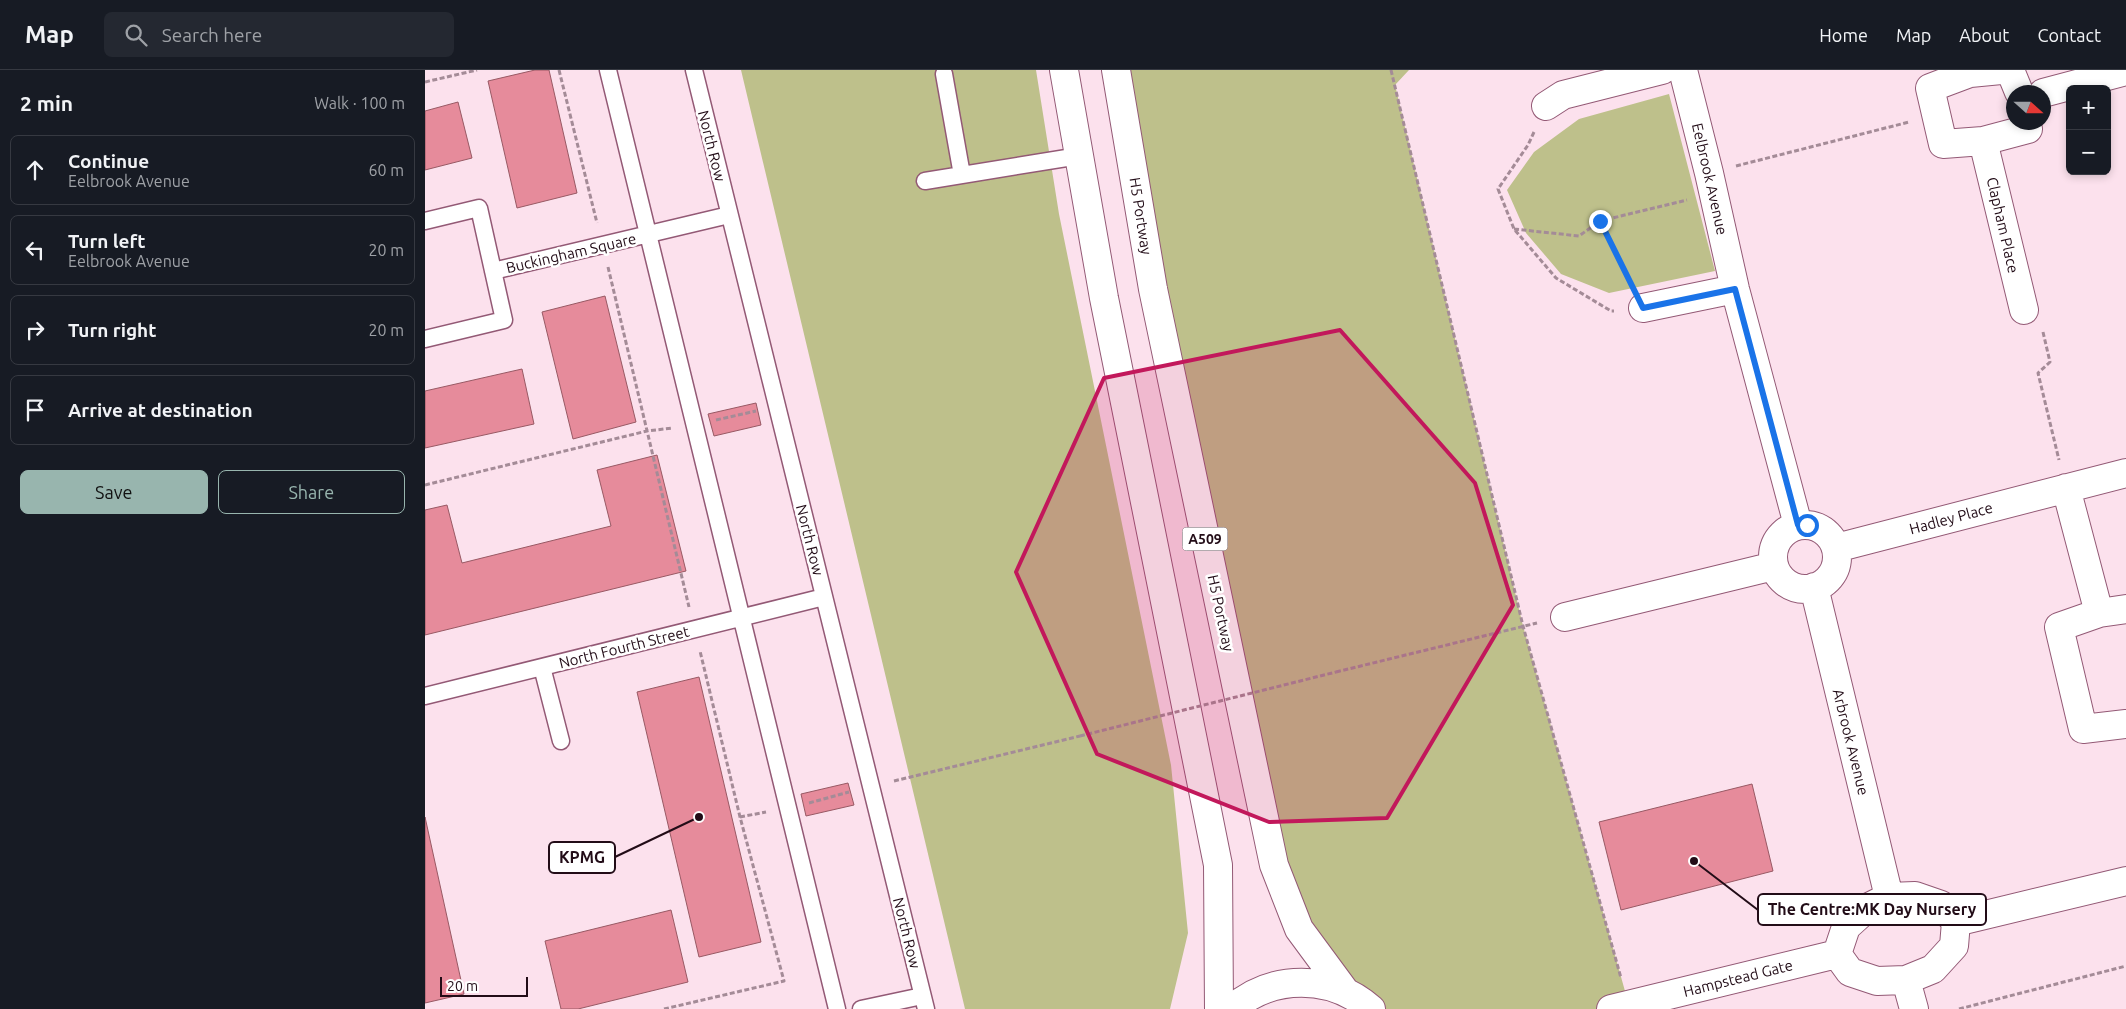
<!DOCTYPE html>
<html lang="en">
<head>
<meta charset="utf-8">
<style>
  body { margin:0; font-family:Ubuntu,sans-serif; background:#242831; color:#f1f3f6 }
  .controls { position:absolute; right:15px; top:15px; display:grid; overflow:hidden; border-radius:8px; box-shadow:0 2px 8px #0003 }
  .controls button { width:45px; height:45px; display:grid; place-items:center; padding:0; border:0; border-bottom:1px solid #363941; background:#171b24; color:#f1f3f6; font:25px sans-serif }
  .compass { position:absolute; left:1581px; top:15px; width:45px; height:45px; border-radius:50%; background:#171b24; box-shadow:0 2px 8px #0003; rotate:111deg }
  .scale { position:absolute; left:15px; bottom:12px; width:88px; box-sizing:border-box; padding-left:5px; border:2px solid #220c17; border-top:0; font-size:14px; line-height:18px; white-space:nowrap; color:#220c17; -webkit-text-stroke:4px #fff; paint-order:stroke }
  .stop { position:absolute; width:15px; height:15px; margin:-11px; border:4px solid #1a73e8; border-radius:50%; background:#fff }
  .stop.end { background:#1a73e8; border-color:#fff; box-shadow:0 1px 5px #0008 }
  .list { margin:0; padding:0; list-style:none }
  h2 { display:flex; justify-content:space-between; align-items:center; height:65px; margin:0; padding:0 20px; font-size:21px }
  h2 small { font-size:16px; font-weight:400; color:#9ea1a6 }
  .list li { display:grid; grid-template-columns:32px 1fr auto; gap:15px; align-items:center; box-sizing:border-box; height:70px; margin:0 10px 10px; padding:0 10px; border:1px solid #363941; border-radius:8px }
  .list b { display:block; font-size:19px; white-space:nowrap }
  .list p { margin:0; font-size:16px; white-space:nowrap; color:#9ea1a6 }
  .list em { font-size:16px; font-style:normal; color:#9ea1a6 }
  .actions { display:flex; gap:10px; padding:15px 20px }
  .actions a { flex:1; padding:11px 0; border:1px solid #98b5ae; border-radius:8px; text-align:center; font-size:18px; color:#98b5ae }
  .actions .main { background:#98b5ae; color:#111 }
  .icon { flex:none; width:28px; height:28px; fill:none; stroke:currentColor; stroke-width:2; stroke-linecap:round; stroke-linejoin:round }
  .map { position:relative; flex:none; width:1701px; height:939px; overflow:hidden }
  header { display:flex; align-items:center; gap:30px; box-sizing:border-box; height:70px; padding:0 25px; background:#171b24; border-bottom:1px solid #363941 }
  header strong { font-size:24px }
  nav { display:flex; gap:28px; margin-inline-start:auto; font-size:18px }
  .search { width:350px; height:45px; background:#242831; display:flex; align-items:center; gap:12px; box-sizing:border-box; padding:0 18px; border-radius:8px; color:#9ea1a6; font-size:19px }
  main { display:flex }
  aside { flex:1; background:#171b24 }
  .map>svg:first-child { display:block }
  .green { fill:#bec08b }
  .building { fill:#e68b9b; stroke:#985964 }
  .lines { fill:none; stroke-linecap:round; stroke-linejoin:round }
  .service-casing { stroke:#935975; stroke-width:19 }
  .minor-casing { stroke:#935975; stroke-width:30 }
  .primary-casing { stroke:#935975; stroke-width:30 }
  .path { stroke:#a48b97; stroke-width:3; stroke-dasharray:5 2.5; stroke-linecap:butt }
  .service { stroke:#fff; stroke-width:16 }
  .minor { stroke:#fff; stroke-width:28 }
  .primary { stroke:#fff; stroke-width:28 }
  .path-bridge { stroke:#a48b97; stroke-width:3; stroke-dasharray:5 2.5; stroke-linecap:butt }
  .route { stroke:#1a73e8; stroke-width:6 }
  .marked { fill:#c2185b; fill-opacity:0.2; stroke:#c2185b; stroke-width:4; stroke-linejoin:round }
  .labels { text-anchor:middle; dominant-baseline:central; stroke-width:5; stroke-linejoin:round; paint-order:stroke }
  .shield { fill:#fff; stroke:#64555d; stroke-width:1 }
  .shield-label { font-size:14px; font-weight:bold; fill:#220c17 }
  .street-label { font-size:15px; fill:#220c17; stroke:#fff }
  .leader { fill:none; stroke:#220c17; stroke-width:2 }
  .callout-dot { fill:#220c17; stroke:#fff; stroke-width:2 }
  .callout { fill:#fff; stroke:#220c17; stroke-width:2 }
  .callout-label { font-size:16px; text-anchor:middle; font-weight:bold; fill:#220c17 }
</style>
</head>
<body>
<header>
<strong>Map</strong>
<div class="search"><svg class="icon" aria-label="search" viewBox="0 0 24 24"><circle cx="10" cy="10" r="6"/><path d="M15 15l6 6"/></svg>Search here</div>
<nav><a>Home</a><a>Map</a><a>About</a><a>Contact</a></nav>
</header>
<main>
<aside>
<h2>2 min<small>Walk · 100 m</small></h2>
<ul class="list">
<li><svg class="icon" aria-label="ahead" viewBox="0 0 24 24"><path d="M12 20V5M6 11l6-6 6 6"/></svg><div><b>Continue</b><p>Eelbrook Avenue</p></div><em>60 m</em></li>
<li><svg class="icon" aria-label="left" viewBox="0 0 24 24"><path d="M17 20v-9H6M10 6l-5 5 5 5"/></svg><div><b>Turn left</b><p>Eelbrook Avenue</p></div><em>20 m</em></li>
<li><svg class="icon" aria-label="right" viewBox="0 0 24 24"><path d="M7 20v-9h11M14 6l5 5-5 5"/></svg><div><b>Turn right</b></div><em>20 m</em></li>
<li><svg class="icon" aria-label="arrive" viewBox="0 0 24 24"><path d="M6 21V4h12l-3 4 3 4H6"/></svg><div><b>Arrive at destination</b></div></li>
</ul>
<div class="actions"><a class="main">Save</a><a>Share</a></div>
</aside>
<div class="map">
<svg width="1701" height="939" viewBox="0 0 1701 939">
  <rect width="100%" height="100%" fill="#fce1ed"/>
  <path class="green" d="M316 0H611L634 144 746 695 763 863 745 939H540Z
    M692 0H984L970 15 1098 556 1205 939H946L874 859Z
    M1244 24 1290 201 1184 223 1136 204 1101 163 1082 120 1109 82 1154 49Z"/>
  <path class="building" d="M110 0H124L152 123 92 138 63 11Z
    M33 32 47 88 0 100V41Z
    M180 226 211 352 148 369 117 242Z
    M97 299 109 354 0 378V321Z
    M331 333 336 355 289 366 283 344Z
    M232 385 261 501 0 565V440L22 435 37 493 186 456 172 400Z
    M274 607 336 872 274 887 212 622Z
    M423 713 429 735 381 746 376 724Z
    M1327 714 1348 801 1196 840 1174 752Z
    M0 747 39 924 0 933Z
    M246 840 263 912 153 939H136L120 871Z"/>
  <g class="lines">
    <g class="service-casing">
      <path id="service" d="M183 0 412 939
        M269 0 501 939
        M519 4 537 105
        M500 111 654 86
        M0 151 54 138 79 250 0 269
        M68 201 304 145
        M117 597 136 671
        M0 626 399 527
        M436 939 497 926"/>
    </g>
    <g class="minor-casing">
      <path id="minor" d="M1258 0 1284 103 1310 219 1373 455
        M1576 0 1545 3 1505 18 1518 74 1558 71 1603 59 1601 52
        M1585 0 1594 22
        M1618 23 1701 1
        M1121 36 1138 25 1237 0
        M1558 71 1599 240
        M1218 238 1310 219
        M1641 418 1674 543
        M1348 487a32 32 0 1 1 64 0a32 32 0 1 1-64 0Z
        M1411 478 1701 403
        M1389 517 1464 827
        M1701 539 1674 543 1634 557 1658 659 1701 654
        M1140 547 1349 496
        M1490 826 1516 835 1531 852 1529 876 1508 899 1481 910 1452 911 1425 902 1412 884 1421 857 1442 838 1464 827Z
        M1531 852 1701 811
        M1481 910 1489 939
        M1186 939 1412 884"/>
    </g>
    <g class="primary-casing">
      <path id="primary" d="M639 0 679 228 793 795 794 939
        M691 0 728 219 849 795 874 859 919 920
        M807 939C847 904 906 904 946 939"/>
    </g>
    <path class="path" d="M134 0 172 153
      M966 0 1098 556 1196 908
      M0 12 52 0
      M1109 62 1103 75 1073 119 1089 159 1131 208 1186 241H1189
      M1311 96 1484 52
      M1175 151 1206 213
      M1089 159 1154 166 1175 151 1262 130
      M183 197 264 537
      M1618 262 1625 292 1613 303 1634 390
      M291 350 331 341
      M0 415 222 361 248 358
      M911 602 1112 553
      M469 711 655 666
      M384 733 424 722
      M315 747 341 742
      M239 939 359 911 315 747 275 581
      M1534 939 1701 896"/>
    <use href="#service" class="service"/>
    <use href="#minor" class="minor"/>
    <use href="#primary" class="primary"/>
    <path class="path-bridge" d="M655 666 911 602"/>
  </g>
  <g class="lines">
    <path class="route" d="M1175 151 1218 238 1310 219 1373 455H1382"/>
  </g>
  <path class="marked" d="M915 260 1050 413 1088 535 962 748 844 752 672 684 591 502 679 308Z"/>
  <g class="labels">
    <rect class="shield" x="757.5" y="457.5" width="45" height="23" rx="4"/>
    <g class="shield-label">
      <text x="780" y="469">A509</text>
    </g>
    <g class="street-label">
      <text transform="translate(287 76) rotate(76)">North Row</text>
      <text transform="translate(1285 109) rotate(77)">Eelbrook Avenue</text>
      <text transform="translate(716 146) rotate(81)">H5 Portway</text>
      <text transform="translate(1578 155) rotate(77)">Clapham Place</text>
      <text transform="translate(146 183) rotate(-13)">Buckingham Square</text>
      <text transform="translate(1526 448) rotate(-15)">Hadley Place</text>
      <text transform="translate(385 470) rotate(76)">North Row</text>
      <text transform="translate(796 543) rotate(78)">H5 Portway</text>
      <text transform="translate(199 577) rotate(-14)">North Fourth Street</text>
      <text transform="translate(1426 672) rotate(76)">Arbrook Avenue</text>
      <text transform="translate(482 863) rotate(76)">North Row</text>
      <text transform="translate(1313 908) rotate(-14)">Hampstead Gate</text>
    </g>
  </g>
  <path class="leader" d="M274 747L190 787M1269 791L1333 840"/>
  <g class="callout-dot">
    <circle cx="274" cy="747" r="5"/>
    <circle cx="1269" cy="791" r="5"/>
  </g>
  <g class="callout">
    <rect x="124" y="772" width="66" height="31" rx="5"/>
    <rect x="1333" y="824" width="228" height="31" rx="5"/>
  </g>
  <g class="callout-label">
    <text x="157" y="793">KPMG</text>
    <text x="1447" y="845">The Centre:MK Day Nursery</text>
  </g>
</svg>
<div class="controls">
<button>+</button>
<button>−</button>
</div>
<svg class="compass" viewBox="-18 -18 36 36"><path d="M0-13l5 13h-10z" fill="#e53935"/><path d="M0 13l5-13h-10z" fill="#9ea1a6"/></svg>
<div class="scale">20 m</div>
<div class="stop" style="left:1382px;top:455px"></div>
<div class="stop end" style="left:1175px;top:151px"></div>
</div>
</main>
</body>
</html>
